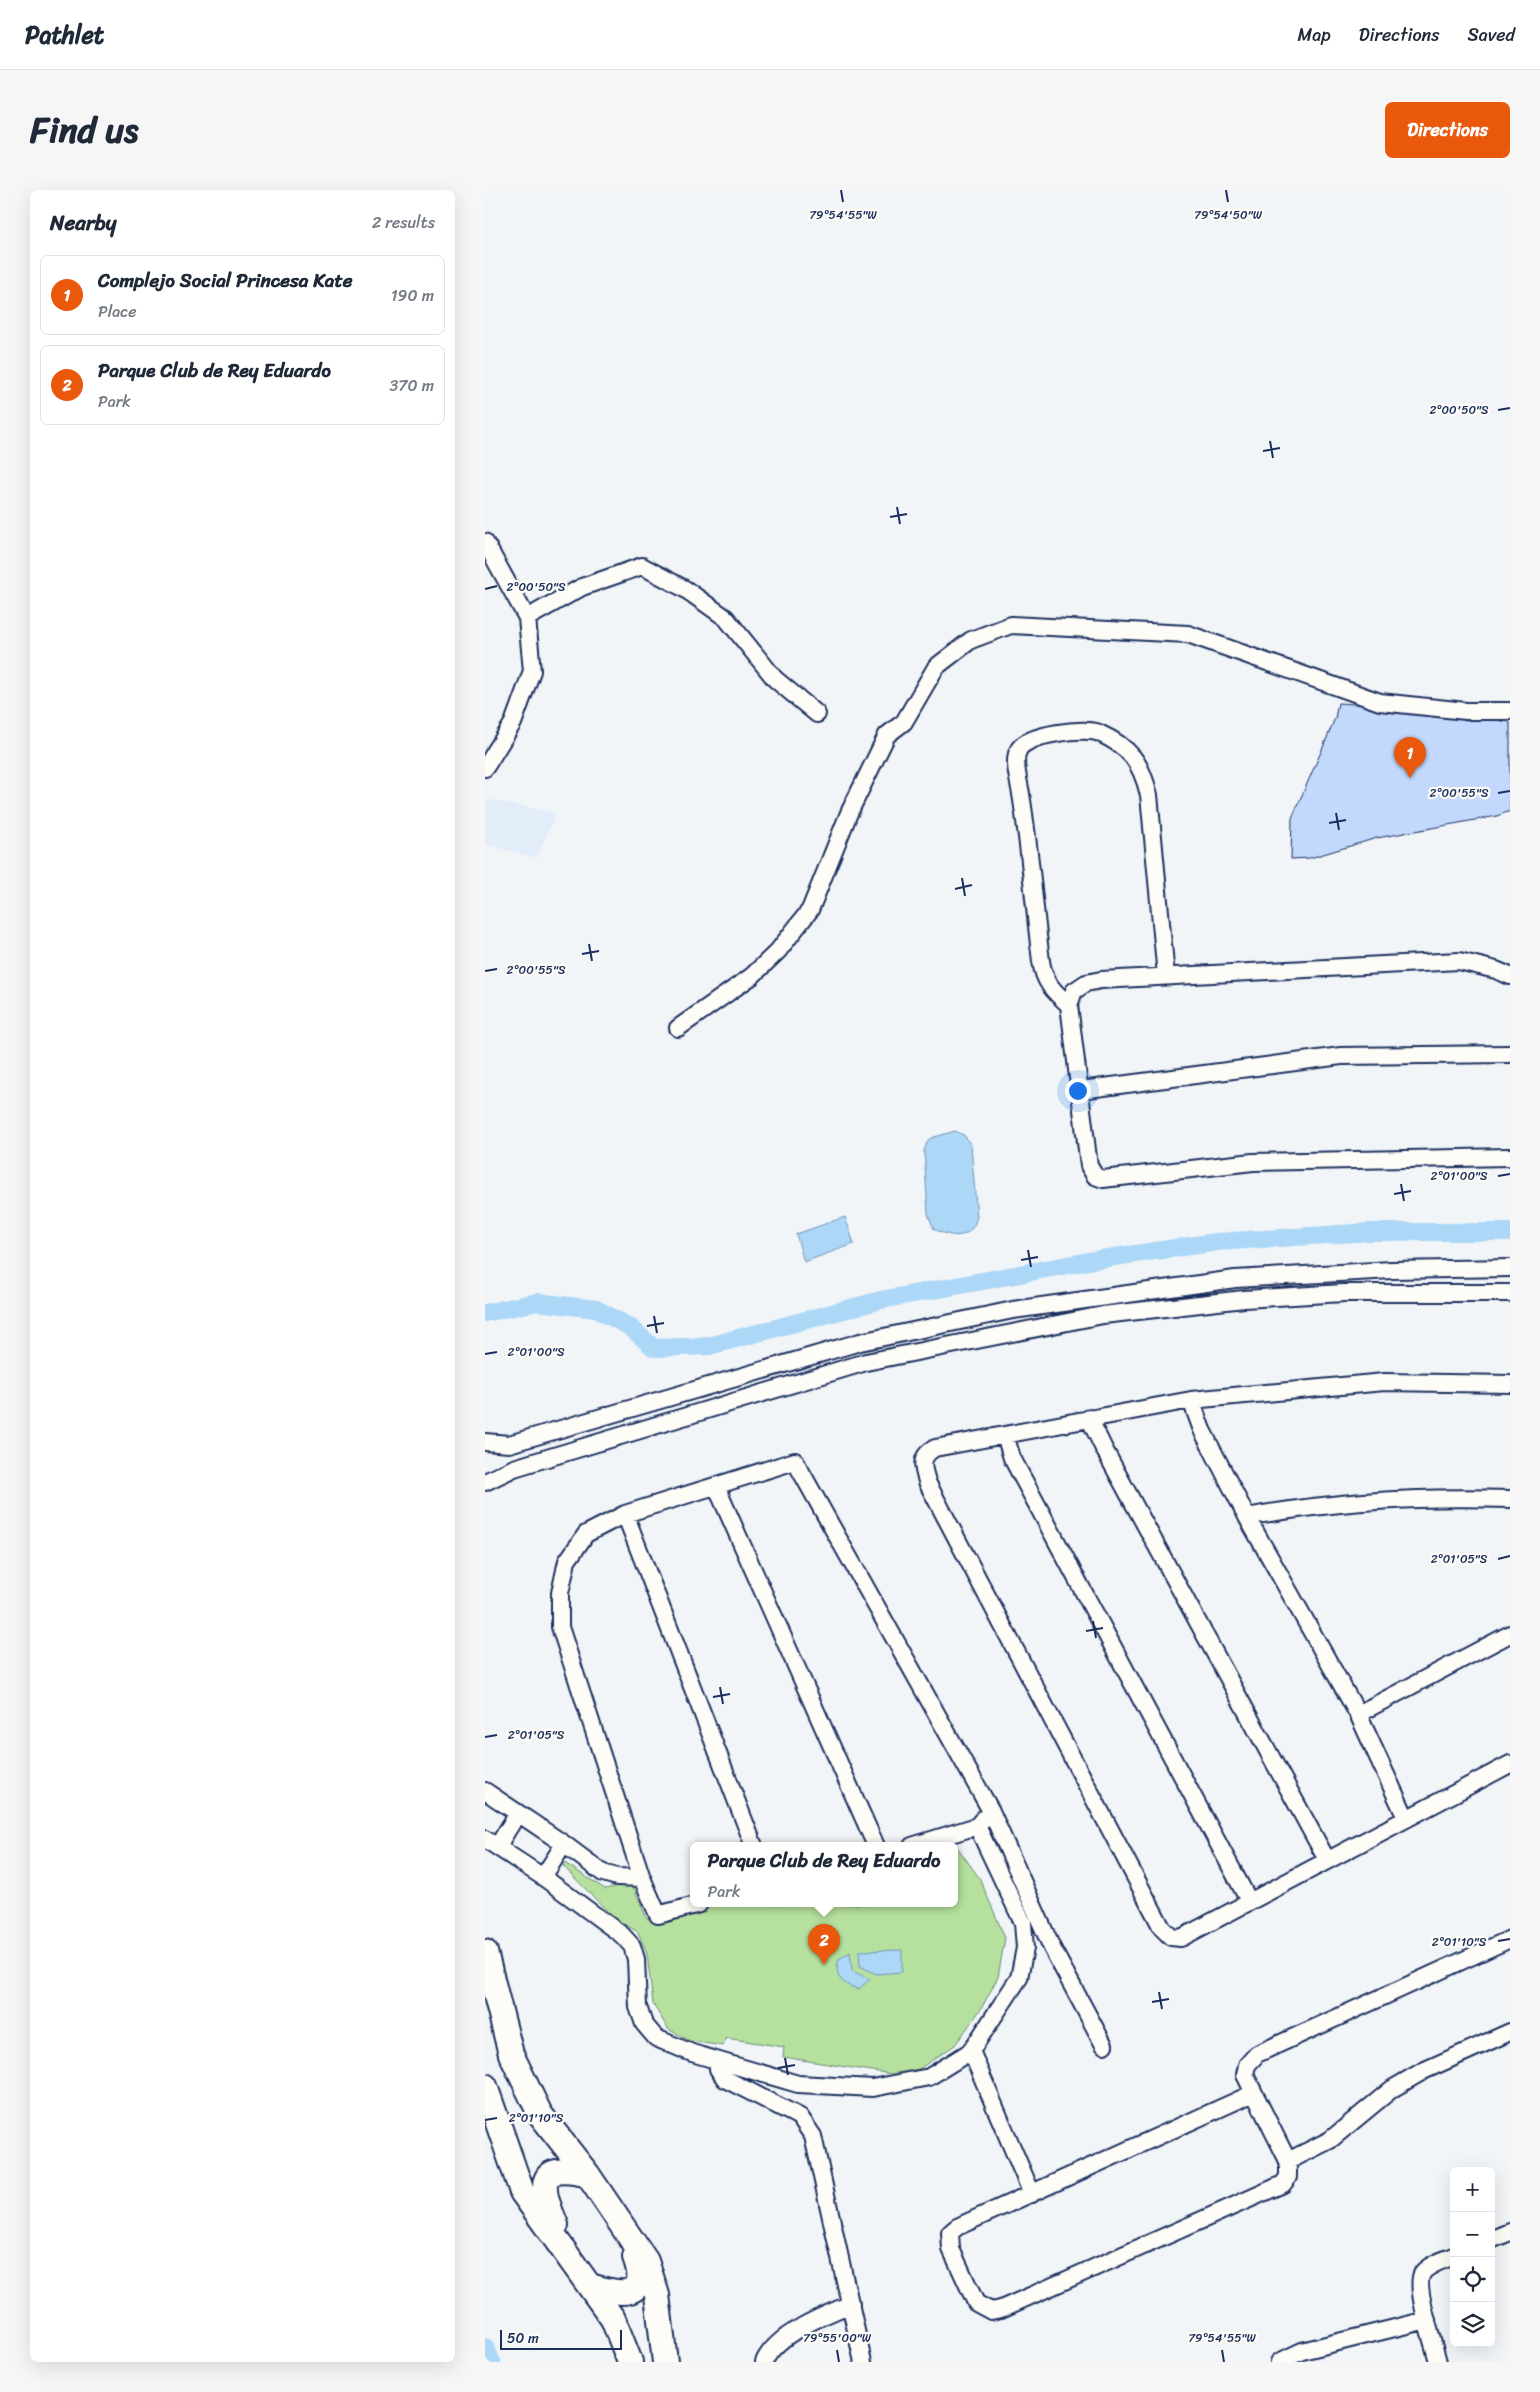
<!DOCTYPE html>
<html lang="en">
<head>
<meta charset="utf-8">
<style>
  body { margin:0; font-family:Sriracha,sans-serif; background:#f6f6f7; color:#1f2937 }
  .controls { position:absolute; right:15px; bottom:15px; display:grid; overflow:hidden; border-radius:8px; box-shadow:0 5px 20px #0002 }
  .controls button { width:45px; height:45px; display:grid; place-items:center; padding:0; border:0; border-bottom:1px solid #e0e1e3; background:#fff; color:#1f2937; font:25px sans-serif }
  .scale { position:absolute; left:15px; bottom:12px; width:122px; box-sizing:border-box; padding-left:5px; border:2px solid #1b2f5e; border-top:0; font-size:14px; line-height:18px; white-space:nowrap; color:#1b2f5e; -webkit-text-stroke:4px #fdfcf7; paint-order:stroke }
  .you { position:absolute; left:592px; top:900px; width:18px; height:18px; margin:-12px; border:4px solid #fff; border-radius:50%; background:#1a73e8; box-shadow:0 0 0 8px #1a73e833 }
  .badge { display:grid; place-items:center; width:32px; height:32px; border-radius:50%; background:#ea580c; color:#fff; font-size:16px; font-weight:700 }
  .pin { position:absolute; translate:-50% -41px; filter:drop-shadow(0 1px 2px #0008) }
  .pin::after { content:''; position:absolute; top:26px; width:18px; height:15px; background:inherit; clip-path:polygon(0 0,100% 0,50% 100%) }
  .popup { position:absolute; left:205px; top:1652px; width:268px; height:65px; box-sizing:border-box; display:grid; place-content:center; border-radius:8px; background:#fff; filter:drop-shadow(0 1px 4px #0005); font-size:16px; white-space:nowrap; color:#747a83 }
  .popup b { font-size:19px; color:#1f2937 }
  .popup::after { content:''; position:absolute; left:50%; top:100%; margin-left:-10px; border:10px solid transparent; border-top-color:#fff }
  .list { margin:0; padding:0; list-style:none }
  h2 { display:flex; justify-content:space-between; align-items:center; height:65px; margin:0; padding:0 20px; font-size:21px }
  h2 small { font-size:16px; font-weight:400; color:#747a83 }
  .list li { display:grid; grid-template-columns:32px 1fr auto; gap:15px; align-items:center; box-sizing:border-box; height:80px; margin:0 10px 10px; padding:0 10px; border:1px solid #e0e1e3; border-radius:8px }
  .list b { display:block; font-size:19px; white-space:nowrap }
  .list p { margin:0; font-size:16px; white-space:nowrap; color:#747a83 }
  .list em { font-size:16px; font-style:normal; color:#747a83 }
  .icon { flex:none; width:28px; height:28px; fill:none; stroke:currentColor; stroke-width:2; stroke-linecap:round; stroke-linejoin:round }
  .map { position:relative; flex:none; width:1025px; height:2172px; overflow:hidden; border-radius:8px }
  header { display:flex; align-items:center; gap:30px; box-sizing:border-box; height:70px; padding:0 25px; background:#fff; border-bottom:1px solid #e0e1e3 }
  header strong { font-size:24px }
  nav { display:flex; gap:28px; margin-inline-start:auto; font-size:18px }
  .intro { display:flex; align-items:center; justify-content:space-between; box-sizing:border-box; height:120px; padding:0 30px }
  h1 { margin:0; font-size:35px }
  .button { padding:12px 22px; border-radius:8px; background:#ea580c; color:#fff; font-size:18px; font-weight:700 }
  main { display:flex; gap:30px; padding:0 30px }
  aside { flex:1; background:#fff; border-radius:8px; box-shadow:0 5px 20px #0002 }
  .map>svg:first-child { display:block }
  .built { fill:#e3ecf9 }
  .green { fill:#b6e09d; stroke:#68887e }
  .water { fill:#acd7f7; stroke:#7294ba }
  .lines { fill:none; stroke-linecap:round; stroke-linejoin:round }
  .canal { stroke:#acd7f7; stroke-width:18 }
  .building { fill:#c2d8fc; stroke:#1b2f5e }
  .street-casing { stroke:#1b2f5e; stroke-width:20 }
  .secondary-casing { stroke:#1b2f5e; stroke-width:28 }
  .street { stroke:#fdfcf7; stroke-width:16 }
  .secondary { stroke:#fdfcf7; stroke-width:24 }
  .ticks { fill:none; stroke:#1b2f5e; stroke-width:2 }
  .ticks-label { font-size:12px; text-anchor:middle; fill:#1b2f5e; stroke:#fdfcf7; stroke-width:4.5; stroke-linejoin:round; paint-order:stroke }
</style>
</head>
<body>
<header>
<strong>Pathlet</strong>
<nav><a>Map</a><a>Directions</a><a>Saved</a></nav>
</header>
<div class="intro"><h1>Find us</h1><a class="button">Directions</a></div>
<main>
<aside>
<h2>Nearby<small>2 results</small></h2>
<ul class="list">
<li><span class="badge">1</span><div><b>Complejo Social Princesa Kate</b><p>Place</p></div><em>190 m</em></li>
<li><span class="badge">2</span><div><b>Parque Club de Rey Eduardo</b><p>Park</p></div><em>370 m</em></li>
</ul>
</aside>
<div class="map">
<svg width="1025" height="2172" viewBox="0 0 1025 2172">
  <rect width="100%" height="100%" fill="#f1f5f8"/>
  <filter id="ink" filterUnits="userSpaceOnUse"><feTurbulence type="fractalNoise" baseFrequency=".02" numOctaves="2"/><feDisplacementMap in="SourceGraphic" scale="10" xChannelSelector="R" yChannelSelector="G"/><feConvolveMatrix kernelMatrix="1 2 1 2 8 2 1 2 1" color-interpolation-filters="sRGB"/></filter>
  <g filter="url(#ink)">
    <path class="built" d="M0 609 71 623 52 668 0 654Z"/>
    <path class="green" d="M465 1647 495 1689 520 1748 513 1787 496 1819 470 1855 434 1879 406 1884 298 1867 299 1857 241 1848 238 1856 205 1851 183 1839 168 1814 162 1764 153 1742 129 1728 78 1676 80 1673 120 1699 147 1693 162 1729 218 1714H469V1656H429Z"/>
    <path class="water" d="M470 941 479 945 486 955 492 1027C486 1051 467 1048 449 1039L443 1024 439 961 443 950 446 948Z
      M360 1027 369 1054 319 1072 311 1044Z
      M417 1760V1782L391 1784 375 1776 374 1761Z
      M365 1762 367 1781 385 1789 374 1799C357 1795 348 1786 354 1769Z"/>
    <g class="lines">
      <path class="canal" d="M0 1123 52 1112 111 1119 145 1137 169 1158 224 1156 396 1110 609 1070 732 1052 885 1042H1025
        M0 2157 7 2172"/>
    </g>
    <path class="building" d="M853 513 886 515 1025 532V621L1012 626 892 648 825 668 806 669 807 628 839 555 850 528Z"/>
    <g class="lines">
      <g class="street-casing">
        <path id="street" d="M0 352 42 428 47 481 28 533 0 578
          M42 428 97 397 157 376 200 399 241 428 290 489 332 524
          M1025 786 1011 780 974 771 616 790 601 793 589 801 584 815 604 976 610 986 618 989 768 972 1025 967
          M584 815C568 801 559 792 556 771 549 715 545 659 536 604 534 591 527 570 534 559 543 544 600 537 614 543 645 557 656 572 664 605L681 786
          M193 838 267 786 293 761 325 720 364 623 402 545 419 532 451 477 486 450 526 435 703 444 895 512 981 521H1025
          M596 900 856 866 1025 864
          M1025 1194 899 1192 706 1210 450 1258C433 1267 438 1279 443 1294L677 1738 686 1747 696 1748 1025 1574
          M706 1210 717 1240 762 1327 873 1524 921 1628
          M604 1228 619 1259 842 1670
          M520 1245 527 1268 764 1711
          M0 1252 24 1254 375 1152 528 1120 750 1089 907 1080 1025 1078
          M0 1292 29 1278 381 1172 618 1125 759 1109 859 1103H1025
          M231 1296 391 1656
          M140 1324 269 1656
          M762 1327C848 1311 938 1306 1025 1309
          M873 1524 1025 1444
          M0 1601 79 1654 118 1683 132 1687 157 1688
          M0 1649 58 1687 137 1745 147 1756 151 1769 153 1817 159 1834 171 1848 207 1863 313 1894 388 1898 444 1887 486 1861 534 1788 540 1758 538 1733 492 1636
          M427 1656 492 1636 498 1629
          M12 1657 33 1623
          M58 1687 79 1654
          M214 1714 173 1725 157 1688 75 1437V1403L82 1371 101 1344 140 1324 310 1271 506 1621 567 1758 619 1855
          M486 1861 547 2004
          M234 1872 233 1879 240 1889 315 1927 328 1946 378 2172
          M769 1903 472 2037 465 2043 466 2059 491 2113 506 2121 516 2119 798 1994 803 1987V1971L760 1885 762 1875 772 1864 1025 1749
          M803 1971 845 1950 907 1899 938 1881 1025 1842
          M1006 2050 1025 2042
          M279 2172C291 2144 339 2125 366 2114
          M794 2172 817 2161 942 2130
          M953 2172C949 2154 928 2095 938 2082 945 2074 959 2070 969 2066"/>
      </g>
      <g class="secondary-casing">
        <path id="secondary" d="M0 1762 26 1864 55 1924 103 1985 161 2071 172 2105 180 2172
          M0 1896 37 2002 128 2129 145 2172
          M71 2035C54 1995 51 1972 103 1985
          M105 2096C135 2105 166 2110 150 2067"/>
      </g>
      <use href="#street" class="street"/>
      <use href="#secondary" class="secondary"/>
    </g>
  </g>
  <path class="ticks" d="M356 0 358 12M741 0 743 12M1013 220 1025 218M785 251 788 268M778 261 795 258M412 317 415 334M405 327 422 324M0 399 12 396M1013 603 1025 601M851 623 854 640M844 633 861 630M477 688 480 706M470 699 487 695M104 754 107 771M97 764 114 761M0 781 12 779M1013 986 1025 984M916 994 919 1011M909 1004 926 1001M543 1060 546 1077M536 1070 553 1067M169 1126 172 1143M162 1136 179 1133M0 1164 12 1162M1013 1369 1025 1366M608 1431 611 1448M601 1441 618 1438M235 1497 238 1514M228 1507 245 1504M0 1547 12 1545M1013 1751 1025 1749M674 1802 677 1819M667 1812 684 1809M300 1868 303 1885M293 1878 310 1875M0 1930 12 1928M352 2160 354 2172M737 2160 739 2172"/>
  <g class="ticks-label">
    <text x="358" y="29">79°54'55"W</text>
    <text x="743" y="29">79°54'50"W</text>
    <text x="974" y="224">2°00'50"S</text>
    <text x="51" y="401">2°00'50"S</text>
    <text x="974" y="607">2°00'55"S</text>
    <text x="51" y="784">2°00'55"S</text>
    <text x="974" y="990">2°01'00"S</text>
    <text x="51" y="1166">2°01'00"S</text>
    <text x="974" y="1373">2°01'05"S</text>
    <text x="51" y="1549">2°01'05"S</text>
    <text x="974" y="1756">2°01'10"S</text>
    <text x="51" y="1932">2°01'10"S</text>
    <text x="352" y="2152">79°55'00"W</text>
    <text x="737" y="2152">79°54'55"W</text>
  </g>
</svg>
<div class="controls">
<button>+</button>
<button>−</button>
<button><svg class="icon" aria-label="locate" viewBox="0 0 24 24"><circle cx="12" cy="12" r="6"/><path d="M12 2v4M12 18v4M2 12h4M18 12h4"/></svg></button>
<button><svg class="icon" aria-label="layers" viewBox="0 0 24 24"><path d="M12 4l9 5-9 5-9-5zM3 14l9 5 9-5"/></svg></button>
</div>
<div class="scale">50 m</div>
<div class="you"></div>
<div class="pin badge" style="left:925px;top:588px">1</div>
<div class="pin badge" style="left:339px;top:1775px">2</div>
<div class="popup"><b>Parque Club de Rey Eduardo</b>Park</div>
</div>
</main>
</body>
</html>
